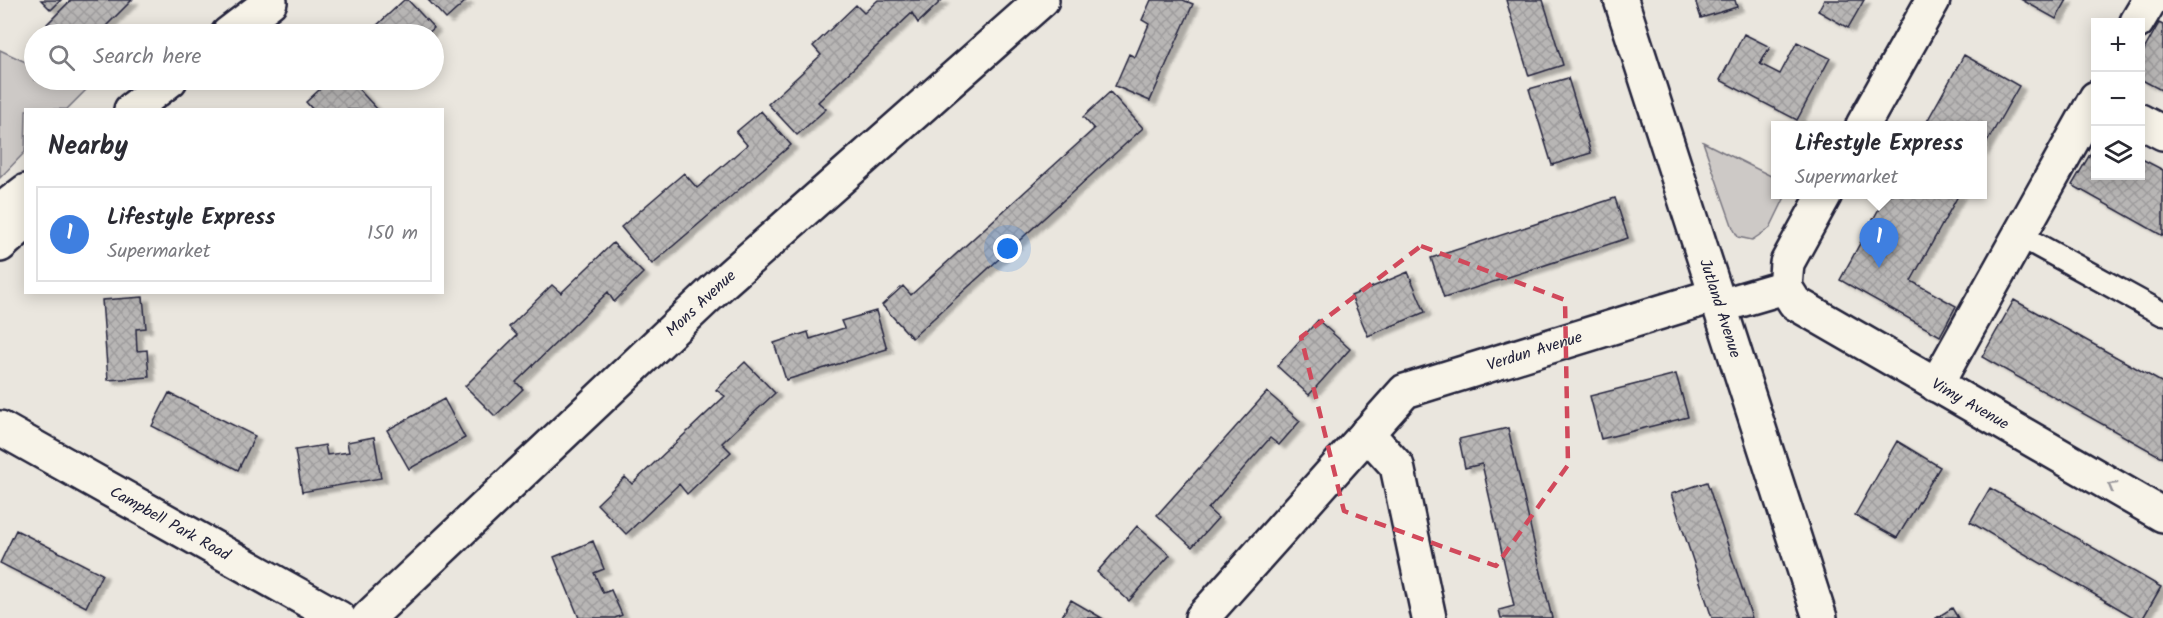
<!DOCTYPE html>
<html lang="en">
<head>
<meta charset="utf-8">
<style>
  body { margin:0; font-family:Kalam,sans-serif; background:#f7f7f7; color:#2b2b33 }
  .controls { position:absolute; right:18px; top:18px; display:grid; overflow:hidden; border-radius:0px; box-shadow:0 3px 15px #0003 }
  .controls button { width:54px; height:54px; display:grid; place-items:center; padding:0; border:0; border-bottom:2px solid #e1e1e2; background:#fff; color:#2b2b33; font:30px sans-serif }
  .you { position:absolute; left:1008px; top:249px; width:21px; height:21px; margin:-15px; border:4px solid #fff; border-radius:50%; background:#1a73e8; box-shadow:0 0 0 9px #1a73e833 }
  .badge { display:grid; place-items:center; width:39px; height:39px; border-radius:50%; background:#d1495b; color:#fff; font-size:20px; font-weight:700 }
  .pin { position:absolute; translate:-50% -50px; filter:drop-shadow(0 2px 3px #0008) }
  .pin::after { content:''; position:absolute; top:32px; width:21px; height:18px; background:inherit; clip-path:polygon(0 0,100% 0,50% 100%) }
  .popup { position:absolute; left:1771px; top:121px; width:216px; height:78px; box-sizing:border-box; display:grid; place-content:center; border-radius:0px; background:#fff; filter:drop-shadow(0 2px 4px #0005); font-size:20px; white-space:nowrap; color:#7c7c81 }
  .popup b { font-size:22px; color:#2b2b33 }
  .popup::after { content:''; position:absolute; left:50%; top:100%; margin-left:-12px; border:12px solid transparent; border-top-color:#fff }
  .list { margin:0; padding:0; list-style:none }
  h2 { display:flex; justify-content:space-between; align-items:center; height:78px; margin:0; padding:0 24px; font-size:26px }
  h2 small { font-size:20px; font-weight:400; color:#7c7c81 }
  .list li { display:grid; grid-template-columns:39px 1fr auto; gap:18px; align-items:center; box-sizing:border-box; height:96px; margin:0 12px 12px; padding:0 12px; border:2px solid #e1e1e2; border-radius:0px }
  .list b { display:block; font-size:22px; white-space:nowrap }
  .list p { margin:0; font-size:20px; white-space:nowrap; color:#7c7c81 }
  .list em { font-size:20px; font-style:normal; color:#7c7c81 }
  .icon { flex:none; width:33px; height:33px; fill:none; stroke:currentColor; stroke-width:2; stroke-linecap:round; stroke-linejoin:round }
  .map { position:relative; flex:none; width:2163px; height:618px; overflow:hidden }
  .search { position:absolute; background:#fff; box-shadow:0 3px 15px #0003; left:24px; top:24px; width:420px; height:66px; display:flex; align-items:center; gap:15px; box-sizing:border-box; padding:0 21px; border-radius:33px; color:#7c7c81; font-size:22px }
  .panel { position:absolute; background:#fff; box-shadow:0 3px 15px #0003; left:24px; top:108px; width:420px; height:186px; border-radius:0px }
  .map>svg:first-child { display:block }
  .green { fill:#cdc9c6; stroke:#787680; stroke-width:1.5 }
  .building { fill:url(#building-cross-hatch); stroke:#22223b; stroke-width:1.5; filter:url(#shadow) }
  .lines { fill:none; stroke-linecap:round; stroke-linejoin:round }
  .service-casing { stroke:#22223b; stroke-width:27 }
  .pedestrian-casing { stroke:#22223b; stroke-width:38 }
  .minor-casing { stroke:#22223b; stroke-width:38 }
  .primary-casing { stroke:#22223b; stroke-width:38 }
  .service { stroke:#f7f3e8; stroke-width:22 }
  .pedestrian { stroke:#f7f3e8; stroke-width:33 }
  .minor { stroke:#f7f3e8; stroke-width:33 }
  .primary { stroke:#f7f3e8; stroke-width:33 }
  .oneway { stroke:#97959a }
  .marked { fill:none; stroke:#d1495b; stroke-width:4.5; stroke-dasharray:12 8; stroke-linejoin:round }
  .labels { text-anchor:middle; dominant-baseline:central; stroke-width:5; stroke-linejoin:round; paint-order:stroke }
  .street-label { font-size:16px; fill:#22223b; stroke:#f7f3e8 }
</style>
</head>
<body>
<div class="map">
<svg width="2163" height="618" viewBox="0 0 2163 618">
  <defs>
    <pattern id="building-cross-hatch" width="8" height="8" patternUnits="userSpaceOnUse" patternTransform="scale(1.5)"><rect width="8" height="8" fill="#b8b6b5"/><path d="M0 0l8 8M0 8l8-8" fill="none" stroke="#9e9c9d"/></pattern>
    <filter id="shadow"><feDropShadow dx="6" dy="4" stdDeviation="1.5" flood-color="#0004"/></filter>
  </defs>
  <rect width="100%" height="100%" fill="#eae6de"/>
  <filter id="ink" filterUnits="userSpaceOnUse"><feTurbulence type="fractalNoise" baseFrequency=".0167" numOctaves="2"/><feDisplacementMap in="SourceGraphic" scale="12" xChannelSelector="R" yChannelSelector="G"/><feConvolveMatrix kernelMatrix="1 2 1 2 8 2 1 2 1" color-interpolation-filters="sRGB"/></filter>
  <g filter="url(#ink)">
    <path class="green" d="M0 50 34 66V80H64L86 90 67 109 26 110 25 152 0 178Z
      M1703 142 1775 178 1776 194 1786 195 1770 228 1752 240 1738 237 1733 228Z"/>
    <path class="building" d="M41 0H61L51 10Z
      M71 0H132L98 34H58L47 24Z
      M404 0H408L434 28 427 34H381L374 28Z
      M428 0H467L446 19Z
      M878 0H942L918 23 912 13 818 102 826 109 797 135 768 104 821 55 813 46 856 5 864 13Z
      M1151 0H1183L1193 4 1150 101 1115 86 1129 54 1135 57 1149 24 1142 20Z
      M1506 0H1543L1563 65 1529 76Z
      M1695 0H1735L1737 7 1701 18Z
      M1824 0H1864L1848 28 1818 11Z
      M2022 0H2067L2056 19Z
      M2159 23 2163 25V91L2140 79V57Z
      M1744 34 1770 47 1760 64 1780 74 1797 42 1830 58 1797 120 1720 80Z
      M1964 55 2019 86 1982 151V125H1925Z
      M1568 78 1591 153 1552 165 1529 89Z
      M330 80H350L378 110H313L306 102Z
      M1110 92 1143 128 912 338 882 305 903 286 911 295 1094 129 1083 117Z
      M761 111 791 145 652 264 621 227 684 173 697 188 747 145 736 132Z
      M2096 144V176H2140V158L2163 170V236L2072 185Z
      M1887 194H1959L1911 281 1956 306 1940 336 1840 280Z
      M1615 198 1628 238 1444 298 1431 258Z
      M613 243 643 273 614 302 608 292 516 382 523 389 495 416 465 386 517 335 509 327 552 285 561 293Z
      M1408 272 1425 312 1368 336 1351 296Z
      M143 297 146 328 136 329 137 351 147 350 149 377 108 380 102 300Z
      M2014 300 2163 383V458L1982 357Z
      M876 311 887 349 786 380 774 343 808 332 810 339 844 328 841 321Z
      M1318 320 1350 349 1309 395 1277 366Z
      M745 362 775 393 722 443 731 452 687 494 679 484 626 534 597 504 625 477 632 484 725 396 716 390Z
      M1676 374 1688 417 1601 439 1590 396Z
      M1267 392 1300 421 1279 445 1270 438 1208 509 1218 518 1192 547 1157 515Z
      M169 393 255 436 238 470 152 426Z
      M444 399 465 438 409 469 387 430Z
      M1508 428 1537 556 1552 618H1501L1499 610 1514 606 1482 464 1465 468 1459 439Z
      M374 437 381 478 302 492 295 450 325 445 327 455 349 452 347 442Z
      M1897 441 1940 467 1897 538 1855 515Z
      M1707 482 1752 618H1712L1671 494Z
      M1990 488 2161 587 2143 618H2135L1970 522Z
      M1137 526 1170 555 1129 601 1097 572Z
      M16 530 102 574 86 607 0 563Z
      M593 541 604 569 594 573 603 593 611 590 622 615 615 618H579L554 557Z
      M1071 600 1102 618H1061Z
      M1952 608 1958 618H1936Z"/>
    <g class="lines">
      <g class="service-casing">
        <path id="service" d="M2019 235 2163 314"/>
      </g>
      <g class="pedestrian-casing">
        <path id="pedestrian" d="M2140 121 2163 133
          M1720 306 1785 287"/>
      </g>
      <g class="minor-casing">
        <g id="minor">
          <path id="s1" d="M1621 0 1820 618"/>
          <path d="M2137 22 2150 0"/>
          <path d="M1863 125 1933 0"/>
          <path id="s2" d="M1825 194 1787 263 1785 287 1795 303 2163 515"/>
          <path d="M1936 385 2096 98"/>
          <path id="s3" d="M0 428 339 618"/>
          <path d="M1367 433 1397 466 1429 618"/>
          <path id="s4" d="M368 618 721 284 1042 0"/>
          <path id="s5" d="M1202 618 1405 391 1716 295"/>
        </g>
      </g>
      <g class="primary-casing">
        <path id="primary" d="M228 34 270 2
          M131 110 170 80
          M0 211 26 191
          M0 245 26 222"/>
      </g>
      <use href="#service" class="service"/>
      <use href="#pedestrian" class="pedestrian"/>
      <use href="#minor" class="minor"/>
      <use href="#primary" class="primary"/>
    </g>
    <defs><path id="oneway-chevron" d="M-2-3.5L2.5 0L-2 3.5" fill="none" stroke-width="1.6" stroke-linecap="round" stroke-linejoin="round" transform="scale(1.5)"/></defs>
    <use class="oneway" href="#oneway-chevron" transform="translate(2112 486) rotate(-150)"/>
  </g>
  <path class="marked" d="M1421 246 1565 300 1568 465 1496 566 1344 511 1301 337Z"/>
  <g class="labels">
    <g class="street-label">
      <text stroke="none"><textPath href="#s4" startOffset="458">Mons Avenue</textPath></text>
      <text stroke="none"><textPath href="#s1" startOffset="324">Jutland Avenue</textPath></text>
      <text stroke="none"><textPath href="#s5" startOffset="440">Verdun Avenue</textPath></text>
      <text stroke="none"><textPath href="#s2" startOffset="324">Vimy Avenue</textPath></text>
      <text stroke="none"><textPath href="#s3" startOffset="195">Campbell Park Road</textPath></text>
    </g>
  </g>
</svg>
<div class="controls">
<button>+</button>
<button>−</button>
<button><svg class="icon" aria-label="layers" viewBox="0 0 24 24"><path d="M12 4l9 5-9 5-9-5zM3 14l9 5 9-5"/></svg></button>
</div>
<div class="you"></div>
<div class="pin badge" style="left:1879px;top:268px;background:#3f7fe0">1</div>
<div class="popup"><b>Lifestyle Express</b>Supermarket</div>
<div class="search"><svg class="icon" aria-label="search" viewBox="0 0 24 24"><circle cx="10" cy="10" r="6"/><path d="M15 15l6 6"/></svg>Search here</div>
<section class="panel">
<h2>Nearby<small></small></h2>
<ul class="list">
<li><span class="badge" style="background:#3f7fe0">1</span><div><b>Lifestyle Express</b><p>Supermarket</p></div><em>150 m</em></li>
</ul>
</section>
</div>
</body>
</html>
